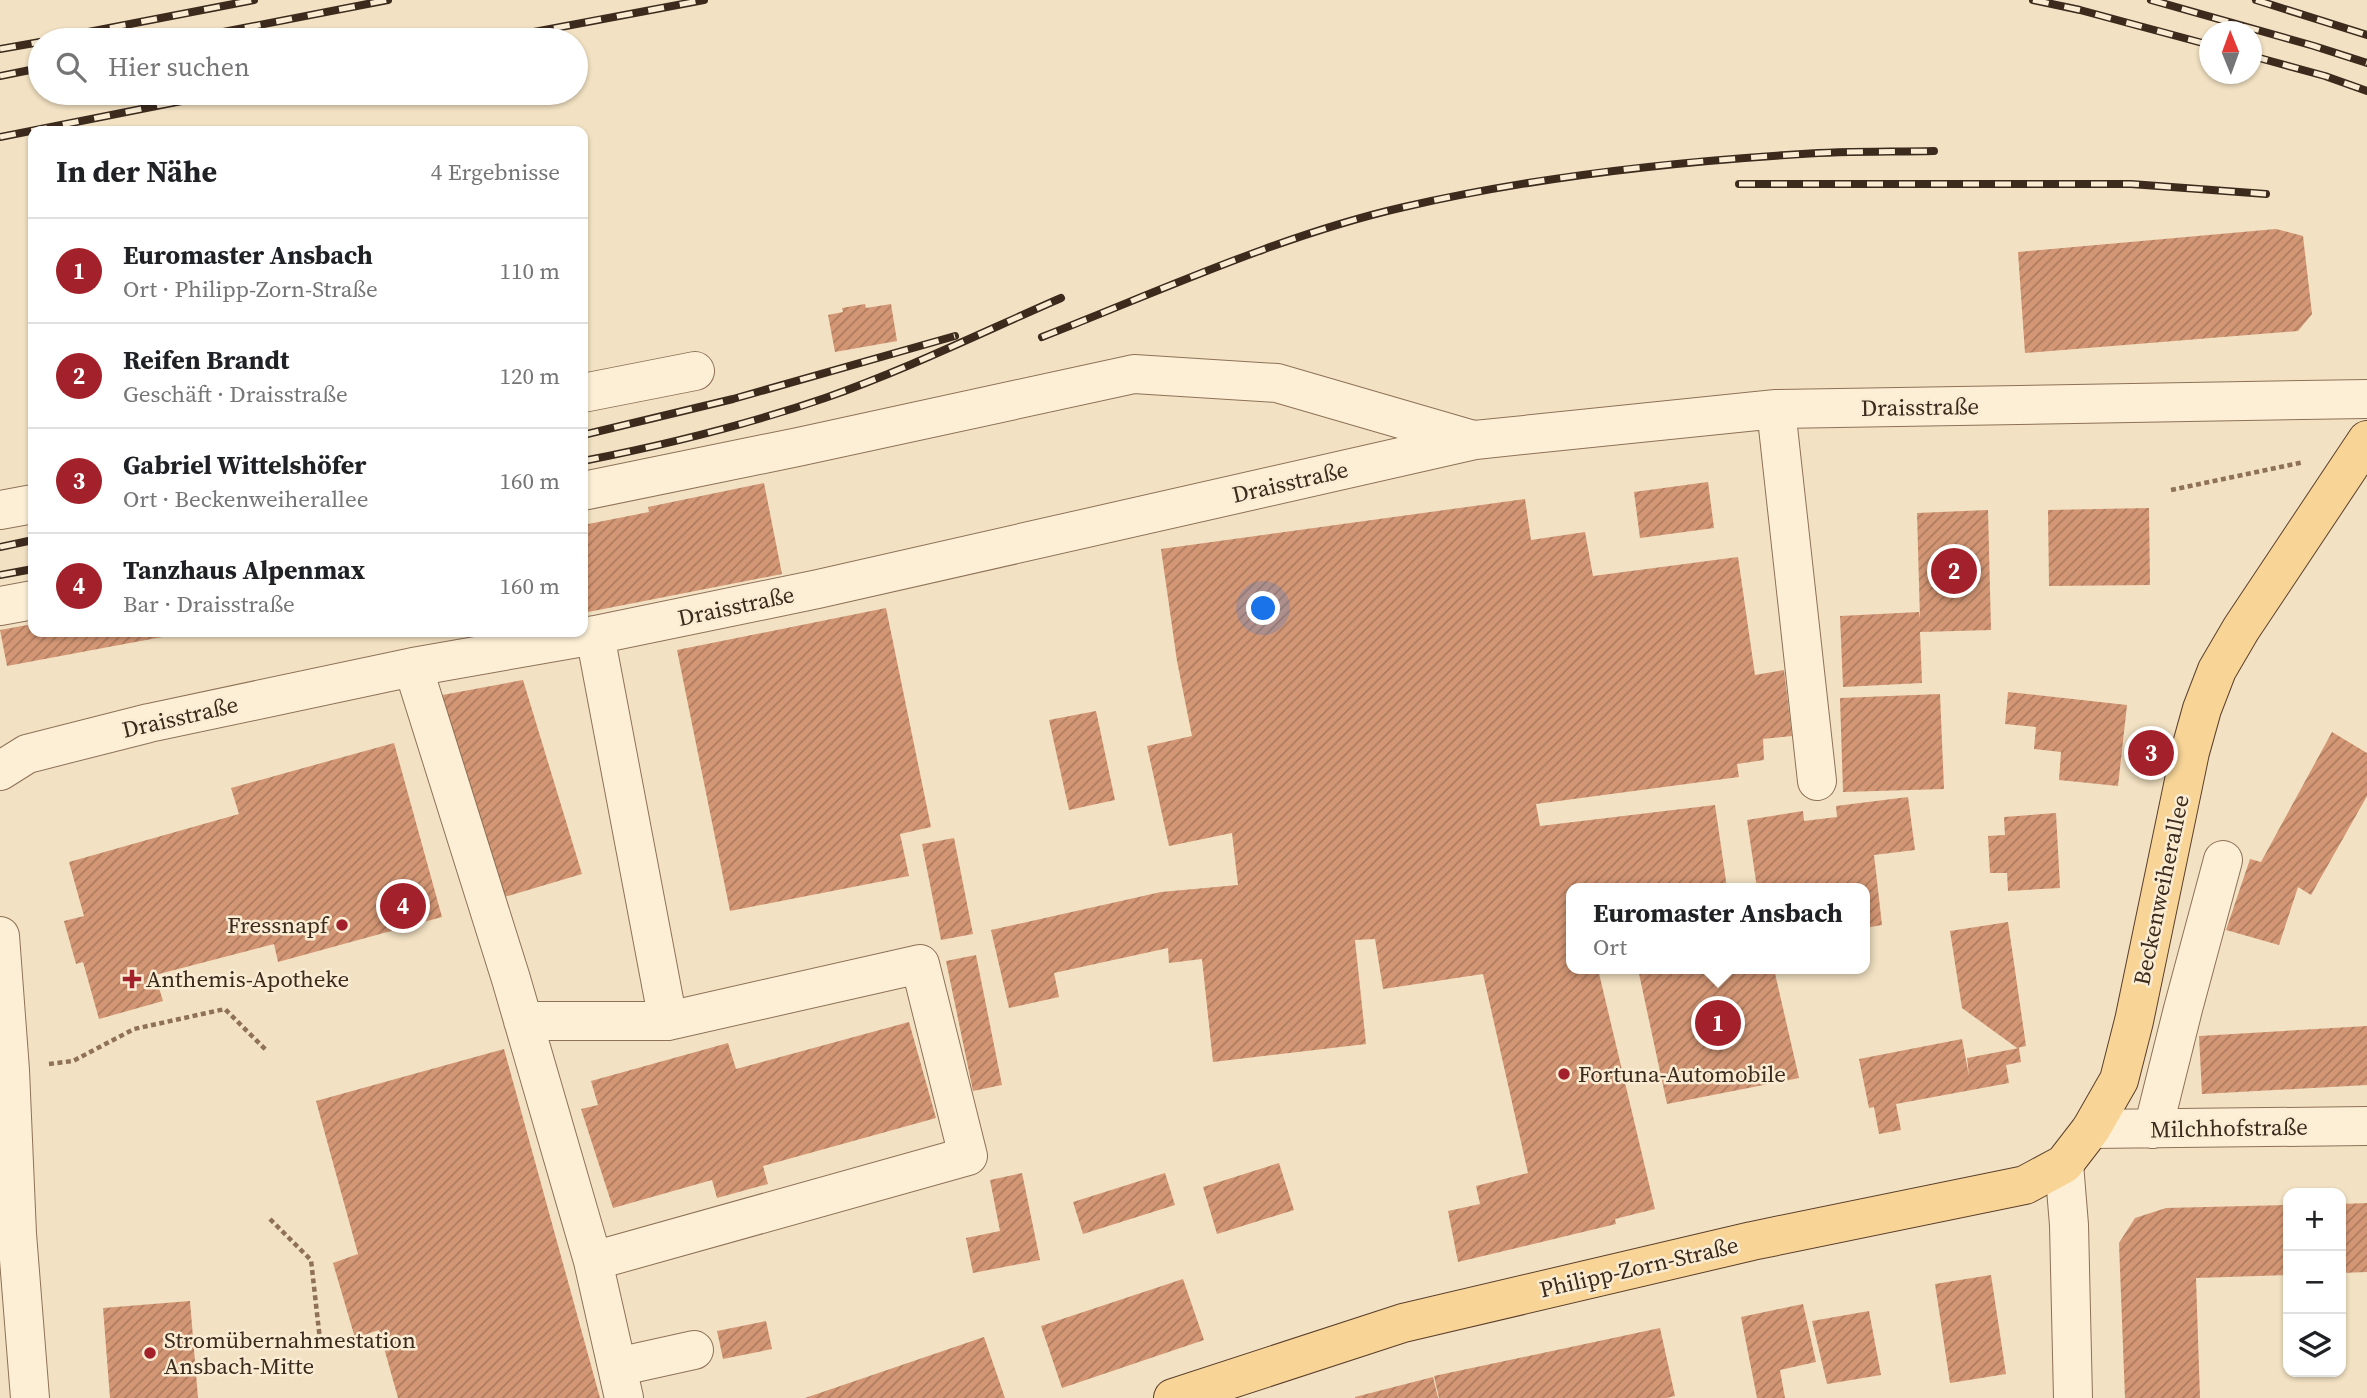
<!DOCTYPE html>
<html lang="de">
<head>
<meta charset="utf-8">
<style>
  body { margin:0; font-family:"Source Serif 4",serif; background:#f2f2f2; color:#202124 }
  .controls { position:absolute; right:21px; bottom:21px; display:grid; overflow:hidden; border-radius:14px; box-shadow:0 2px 5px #0004 }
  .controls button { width:63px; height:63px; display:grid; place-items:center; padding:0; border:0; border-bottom:2px solid #e0e0e0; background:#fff; color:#202124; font:35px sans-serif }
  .compass { position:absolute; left:2199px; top:21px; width:63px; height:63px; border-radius:50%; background:#fff; box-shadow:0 2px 5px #0004; rotate:359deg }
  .you { position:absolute; left:1264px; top:609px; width:24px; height:24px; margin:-18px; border:5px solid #fff; border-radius:50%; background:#1a73e8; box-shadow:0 0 0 10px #1a73e833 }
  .badge { display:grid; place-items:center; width:46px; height:46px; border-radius:50%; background:#a3212a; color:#fff; font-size:23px; font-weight:700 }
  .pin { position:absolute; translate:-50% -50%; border:4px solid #fff; box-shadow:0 2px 7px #0006 }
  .popup { position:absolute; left:1566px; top:883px; width:304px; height:91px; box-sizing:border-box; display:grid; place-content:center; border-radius:14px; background:#fff; filter:drop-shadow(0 2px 5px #0005); font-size:23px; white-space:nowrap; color:#757577 }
  .popup b { font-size:26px; color:#202124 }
  .popup::after { content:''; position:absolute; left:50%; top:100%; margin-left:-14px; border:14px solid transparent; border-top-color:#fff }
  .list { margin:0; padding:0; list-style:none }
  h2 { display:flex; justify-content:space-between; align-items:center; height:91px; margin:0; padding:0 28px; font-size:30px }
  h2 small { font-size:23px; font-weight:400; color:#757577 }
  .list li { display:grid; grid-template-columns:46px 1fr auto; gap:21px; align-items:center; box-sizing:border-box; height:105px; padding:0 28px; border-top:2px solid #e0e0e0 }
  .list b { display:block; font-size:26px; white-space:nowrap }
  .list p { margin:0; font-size:23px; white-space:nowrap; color:#757577 }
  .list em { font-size:23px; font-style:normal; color:#757577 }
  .icon { flex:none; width:38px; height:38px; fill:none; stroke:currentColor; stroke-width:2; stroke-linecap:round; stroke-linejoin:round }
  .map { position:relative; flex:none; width:2367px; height:1398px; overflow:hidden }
  .search { position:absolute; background:#fff; box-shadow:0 2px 5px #0004; left:28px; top:28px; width:560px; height:77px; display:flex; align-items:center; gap:18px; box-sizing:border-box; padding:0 24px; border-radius:38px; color:#757577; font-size:26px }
  .panel { position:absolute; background:#fff; box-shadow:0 2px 5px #0004; left:28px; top:126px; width:560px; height:511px; border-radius:14px }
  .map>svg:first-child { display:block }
  .building { fill:url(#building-hatch) }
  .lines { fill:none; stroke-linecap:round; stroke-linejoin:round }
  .minor-casing { stroke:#8e7157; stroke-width:40 }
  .major-casing { stroke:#5b3f2c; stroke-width:40 }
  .path { stroke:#8e7157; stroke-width:4.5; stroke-dasharray:5 3.5; stroke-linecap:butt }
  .minor { stroke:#fcefd6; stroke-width:38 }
  .major { stroke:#f8d597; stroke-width:38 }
  .rail-casing { stroke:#3c2a1d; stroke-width:8 }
  .rail { stroke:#f9ecd3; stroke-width:5; stroke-dasharray:16; stroke-linecap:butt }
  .poi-dot { fill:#a3212a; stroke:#f9ecd3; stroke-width:2.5 }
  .labels { text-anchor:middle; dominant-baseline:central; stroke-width:5; stroke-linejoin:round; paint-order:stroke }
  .street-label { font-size:23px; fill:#3c2a1d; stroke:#f9ecd3 }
  .poi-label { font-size:23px; fill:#3c2a1d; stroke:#f9ecd3; text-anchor:start }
</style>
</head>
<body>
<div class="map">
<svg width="2367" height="1398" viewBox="0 0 2367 1398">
  <defs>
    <pattern id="building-hatch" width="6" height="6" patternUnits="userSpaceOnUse" patternTransform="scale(1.75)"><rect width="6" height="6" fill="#d49775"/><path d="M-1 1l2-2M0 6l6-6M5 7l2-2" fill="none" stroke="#ad7b5f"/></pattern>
  </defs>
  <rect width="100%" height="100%" fill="#f2e1c2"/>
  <path class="building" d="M2276 229 2303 236 2312 314 2298 331 2025 353 2018 252Z
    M865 304 866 308 891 304 897 341 835 352 828 315 843 312 842 308Z
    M1708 482 1714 528 1640 538 1634 492Z
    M764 483 782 574 583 613V525L649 512 648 507Z
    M1525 499 1531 540 1585 532 1593 576 1738 557 1755 675 1784 670 1792 736 1763 739 1764 760 1737 764 1739 777 1536 804 1540 826 1715 805 1727 888H1571V969H1598L1655 1209 1615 1219 1616 1224 1458 1262 1448 1211 1480 1204 1476 1186 1528 1173 1483 974 1383 989 1375 939 1355 940 1366 1044 1213 1062 1202 959 1169 963 1168 948 1054 973 1059 997 1009 1008 991 930 1161 892 1238 885 1232 833 1169 846 1147 746 1192 736 1177 661 1161 549Z
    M2149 508 2150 585 2049 586 2048 510Z
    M1988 510 1991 630 1920 632 1922 683 1843 687 1840 616 1919 612 1920 619 1917 513Z
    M886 608 931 827 900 834 909 876 730 911 677 650Z
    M33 624V632H161L162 637 7 666 0 630Z
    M523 680 582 874 501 898 437 696Z
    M2008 692 2127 705 2118 786 2059 780 2061 752 2034 749 2036 727 2005 724Z
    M1940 694 1944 789 1843 792 1840 698Z
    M1096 711 1115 800 1069 810 1049 720Z
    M2332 732 2367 753V796L2311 895 2298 887 2279 945 2226 930 2250 859 2261 862Z
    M394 743 442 917 278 962 274 944 155 975 163 1001 99 1019 83 962 76 964 64 921 84 916 69 862 239 814 231 788Z
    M1908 797 1915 850 1874 855 1882 925 1865 928V888H1757L1747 820 1803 811 1804 821 1837 817 1836 806Z
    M2056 813 2060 888 2008 891 2007 873H1990L1988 836 2005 835 2004 817Z
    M954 838 973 934 941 940 922 844Z
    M2008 922 2026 1046 2017 1048 1962 1008 1950 931Z
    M976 955 1002 1085 973 1091 946 961Z
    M1638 969H1774L1799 1078 1667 1104Z
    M909 1022 936 1118 763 1166 768 1184 717 1198 712 1180 613 1208 581 1109 598 1105 591 1081 728 1043 736 1069Z
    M2367 1026V1085L2202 1094 2199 1036Z
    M1962 1039 1969 1076 1967 1058 2019 1048 2021 1062 2006 1065 2009 1083 1896 1104 1901 1130 1879 1134 1874 1107 1869 1108 1859 1059Z
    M504 1049 600 1398H398L379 1330 355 1338 333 1263 358 1254 316 1101Z
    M1279 1163 1294 1210 1217 1234 1203 1187Z
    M1022 1173 1040 1260 973 1273 966 1238 1000 1231 990 1180Z
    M1165 1173 1175 1205 1083 1234 1073 1202Z
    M2367 1203V1272L2341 1273V1204Z
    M2288 1205V1275L2196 1278 2200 1398H2125L2119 1243 2135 1218 2166 1208Z
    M1991 1275 2006 1374 1950 1383 1935 1284Z
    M1183 1279 1204 1340 1062 1388 1041 1326Z
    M190 1301 198 1398H110L103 1308Z
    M1803 1304 1816 1362 1780 1370 1785 1398H1757L1741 1317Z
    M1869 1311 1881 1375 1827 1384 1812 1321Z
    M766 1321 772 1349 723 1359 717 1331Z
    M1660 1328 1675 1396 1666 1398H1439L1434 1376Z
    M984 1337 1005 1398H805Z
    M1433 1377 1438 1398H1355V1397Z"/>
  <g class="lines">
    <g class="minor-casing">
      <path id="minor" d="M583 393 695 371
        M1776 409 1817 781
        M583 491 798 447 1134 374 1277 383 1473 440
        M0 510 33 504
        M0 606 33 600
        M595 635 668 1021
        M413 667 511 979 593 1261 624 1398
        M0 771 27 754 149 723 413 667 595 635 818 589 1475 440 1776 409 2367 399
        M0 936 10 1070 17 1234 30 1398
        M523 1021H668L920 964 968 1156 593 1261
        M2091 1129 2367 1126
        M2153 1129 2183 1009 2223 860
        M2064 1164 2069 1225 2073 1398
        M617 1367 694 1350"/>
    </g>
    <g class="major-casing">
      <path id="major" d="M1173 1398 1403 1323 1752 1241 2025 1185 2064 1164 2091 1129 2119 1080 2134 1021 2190 752 2202 709 2217 670 2241 629 2367 440"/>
    </g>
    <path class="path" d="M2171 490 2304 462
      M49 1064 73 1061 134 1029 225 1009 267 1051
      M270 1219 311 1260 320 1340"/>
    <use href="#minor" class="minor"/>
    <use href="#major" class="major"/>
    <g class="rail-casing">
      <path id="rail" d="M2033 0 2080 10 2210 45
        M2151 0 2314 46 2367 63
        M2256 0 2367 35
        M47 40 254 0
        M182 40 388 0
        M491 40 704 0
        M0 49 40 42
        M2252 56 2325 76 2367 91
        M0 76 40 68
        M0 137 222 93
        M1739 184H2131L2266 194
        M1042 337C1160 291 1281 235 1404 207 1534 177 1669 162 1802 154 1846 151 1890 152 1934 151
        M583 435 733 399 955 336
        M583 461C665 445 746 425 825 398 905 370 983 332 1061 298
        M0 547 33 540
        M0 575 33 569"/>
    </g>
    <use href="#rail" class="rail"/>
  </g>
  <g class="poi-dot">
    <circle cx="342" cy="925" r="7"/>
    <path d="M128.5 968.5h7v7h7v7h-7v7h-7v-7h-7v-7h7z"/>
    <circle cx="1564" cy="1074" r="7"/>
    <circle cx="150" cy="1353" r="7"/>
  </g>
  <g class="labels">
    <g class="street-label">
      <text transform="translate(1920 407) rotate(-1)">Draisstraße</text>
      <text transform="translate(1290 482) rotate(-13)">Draisstraße</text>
      <text transform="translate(736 606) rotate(-12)">Draisstraße</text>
      <text transform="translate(180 717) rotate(-13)">Draisstraße</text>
      <text transform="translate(2161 890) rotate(-78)">Beckenweiherallee</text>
      <text transform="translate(2229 1128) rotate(-1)">Milchhofstraße</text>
      <text transform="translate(1639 1267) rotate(-13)">Philipp-Zorn-Straße</text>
    </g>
    <g class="poi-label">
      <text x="328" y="925" text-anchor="end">Fressnapf</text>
      <text x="146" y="979">Anthemis-Apotheke</text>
      <text x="1578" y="1074">Fortuna-Automobile</text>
      <text x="164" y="1340">Stromübernahmestation<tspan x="164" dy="26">Ansbach-Mitte</tspan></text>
    </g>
  </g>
</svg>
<div class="controls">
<button>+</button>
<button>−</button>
<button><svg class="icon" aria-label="layers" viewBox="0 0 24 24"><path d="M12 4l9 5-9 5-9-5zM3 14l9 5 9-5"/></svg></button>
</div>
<svg class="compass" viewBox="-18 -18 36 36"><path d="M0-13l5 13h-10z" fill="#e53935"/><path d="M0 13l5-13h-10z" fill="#757577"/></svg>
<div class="you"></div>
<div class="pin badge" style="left:1718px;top:1023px">1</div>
<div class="popup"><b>Euromaster Ansbach</b>Ort</div>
<div class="pin badge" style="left:1954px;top:571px">2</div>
<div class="pin badge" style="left:2151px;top:753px">3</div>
<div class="pin badge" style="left:403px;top:906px">4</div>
<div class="search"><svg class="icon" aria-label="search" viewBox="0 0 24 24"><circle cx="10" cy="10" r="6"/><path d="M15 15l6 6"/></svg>Hier suchen</div>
<section class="panel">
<h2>In der Nähe<small>4 Ergebnisse</small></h2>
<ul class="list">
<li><span class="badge">1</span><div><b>Euromaster Ansbach</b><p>Ort · Philipp-Zorn-Straße</p></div><em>110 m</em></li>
<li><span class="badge">2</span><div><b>Reifen Brandt</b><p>Geschäft · Draisstraße</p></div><em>120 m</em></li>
<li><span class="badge">3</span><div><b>Gabriel Wittelshöfer</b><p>Ort · Beckenweiherallee</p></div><em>160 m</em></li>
<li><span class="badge">4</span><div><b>Tanzhaus Alpenmax</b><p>Bar · Draisstraße</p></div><em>160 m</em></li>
</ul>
</section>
</div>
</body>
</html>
